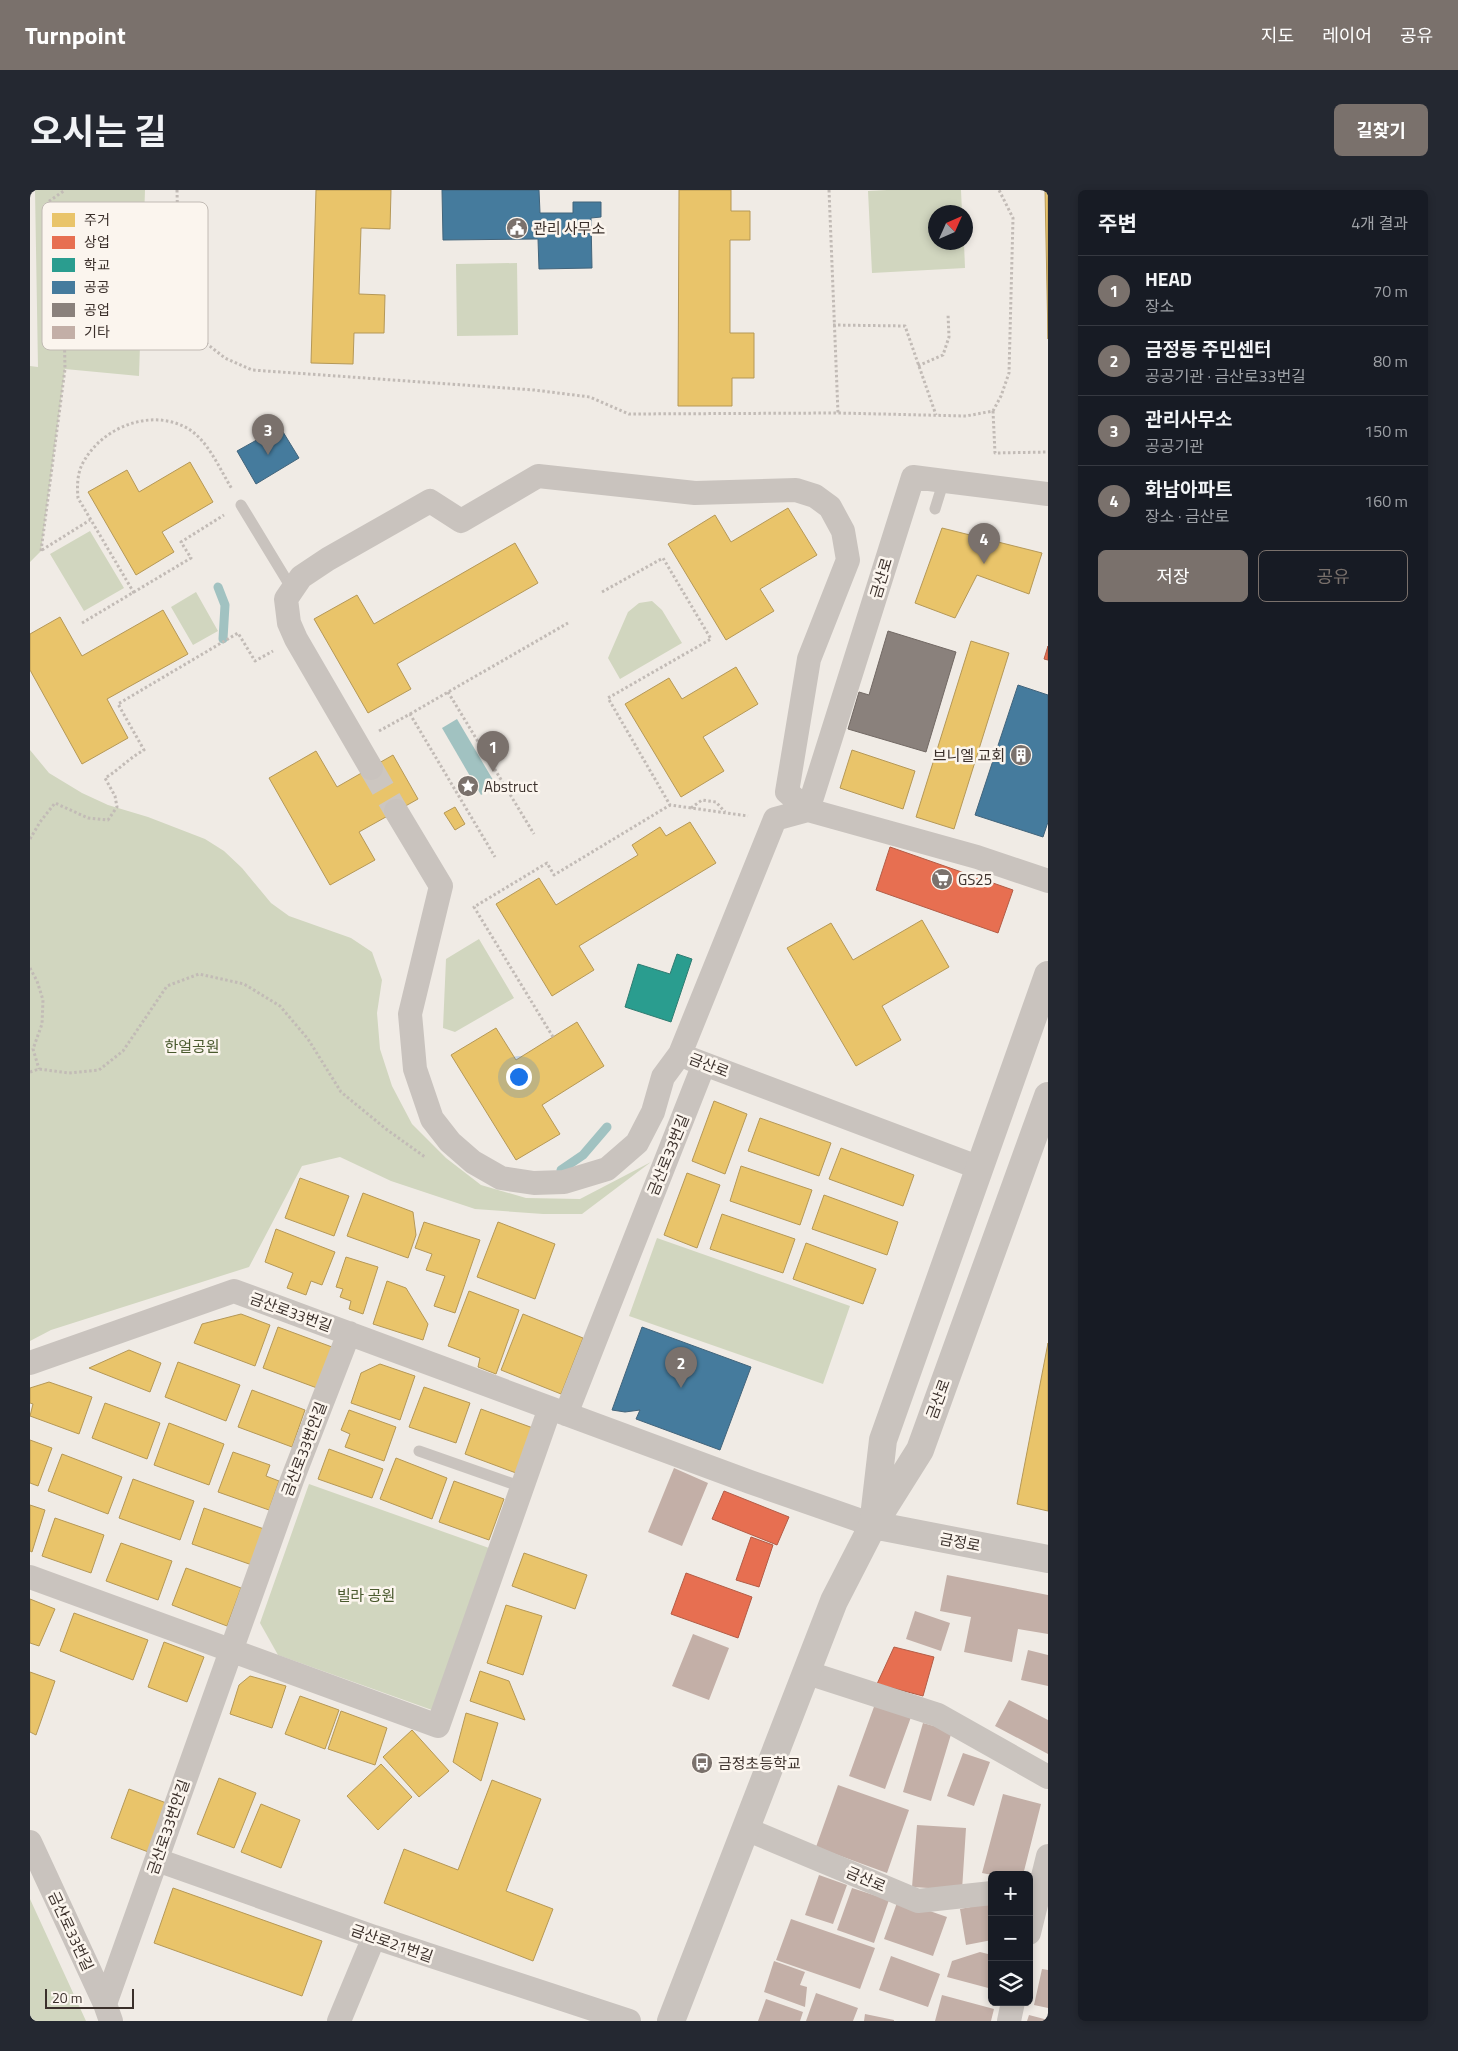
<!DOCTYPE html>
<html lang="ko">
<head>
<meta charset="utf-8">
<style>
  body { margin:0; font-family:"Titillium Web","Noto Sans KR",sans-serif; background:#242831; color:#f1f3f6 }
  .controls { position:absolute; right:15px; bottom:15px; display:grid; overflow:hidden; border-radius:8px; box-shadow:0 2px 8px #0003 }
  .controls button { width:45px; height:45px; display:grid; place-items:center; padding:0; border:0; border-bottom:1px solid #363941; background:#171b24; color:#f1f3f6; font:25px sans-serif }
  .compass { position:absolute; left:898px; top:15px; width:45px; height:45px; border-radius:50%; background:#171b24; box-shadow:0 2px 8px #0003; rotate:45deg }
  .scale { position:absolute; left:15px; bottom:12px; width:89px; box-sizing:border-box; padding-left:5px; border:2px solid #3b302b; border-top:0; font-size:14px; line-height:18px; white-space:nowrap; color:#3b302b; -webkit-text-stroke:4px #fbf5ee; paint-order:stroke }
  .you { position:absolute; left:488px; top:886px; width:18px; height:18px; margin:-12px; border:4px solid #fff; border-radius:50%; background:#1a73e8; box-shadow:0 0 0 8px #1a73e833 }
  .badge { display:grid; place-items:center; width:32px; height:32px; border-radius:50%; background:#7a716c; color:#fff; font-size:16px; font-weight:700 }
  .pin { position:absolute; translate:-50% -41px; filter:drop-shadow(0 1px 2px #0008) }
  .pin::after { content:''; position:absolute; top:26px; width:18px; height:15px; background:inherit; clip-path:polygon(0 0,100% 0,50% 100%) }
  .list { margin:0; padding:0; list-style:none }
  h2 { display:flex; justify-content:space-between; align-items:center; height:65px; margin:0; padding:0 20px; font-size:21px }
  h2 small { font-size:16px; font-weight:400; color:#9ea1a6 }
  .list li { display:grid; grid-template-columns:32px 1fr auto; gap:15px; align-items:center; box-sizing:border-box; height:70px; padding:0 20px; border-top:1px solid #363941 }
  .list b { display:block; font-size:19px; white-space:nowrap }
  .list p { margin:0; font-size:16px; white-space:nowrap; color:#9ea1a6 }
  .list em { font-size:16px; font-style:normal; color:#9ea1a6 }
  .actions { display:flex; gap:10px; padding:15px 20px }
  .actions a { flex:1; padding:11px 0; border:1px solid #7a716c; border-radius:8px; text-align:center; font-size:18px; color:#7a716c }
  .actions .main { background:#7a716c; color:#fff }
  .icon { flex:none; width:28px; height:28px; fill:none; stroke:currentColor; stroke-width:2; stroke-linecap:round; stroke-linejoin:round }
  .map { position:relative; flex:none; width:1018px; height:1831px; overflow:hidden; border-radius:8px }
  header { display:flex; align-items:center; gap:30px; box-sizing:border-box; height:70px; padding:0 25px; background:#7a716c; color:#fff }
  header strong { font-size:24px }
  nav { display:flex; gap:28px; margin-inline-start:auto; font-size:18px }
  .intro { display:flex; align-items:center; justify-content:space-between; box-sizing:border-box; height:120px; padding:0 30px }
  h1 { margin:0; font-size:35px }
  .button { padding:12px 22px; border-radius:8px; background:#7a716c; color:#fff; font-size:18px; font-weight:700 }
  main { display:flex; gap:30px; padding:0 30px }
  aside { flex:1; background:#171b24; border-radius:8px; box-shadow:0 2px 8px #0003 }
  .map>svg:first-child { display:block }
  .green { fill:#d1d6bf }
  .water { fill:#a1c2c1 }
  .homes { fill:#e9c46a; stroke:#b59857 }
  .shops { fill:#e76f51; stroke:#b35c46 }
  .schools { fill:#2a9d8f; stroke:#2f7c71 }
  .public { fill:#457b9d; stroke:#42647b }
  .industry { fill:#8a817c; stroke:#726964 }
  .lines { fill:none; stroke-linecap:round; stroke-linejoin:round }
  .stream { stroke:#a1c2c1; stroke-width:9 }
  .building { fill:#c3afa7 }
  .minor-tunnel { stroke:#ccc6c0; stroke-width:24; stroke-dasharray:24 12; stroke-linecap:butt }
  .path { stroke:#c2bbb6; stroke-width:3; stroke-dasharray:2.5 2.5; stroke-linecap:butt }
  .service { stroke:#c9c3be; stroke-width:11 }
  .minor { stroke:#c9c3be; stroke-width:24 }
  .tertiary { stroke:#c9c3be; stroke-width:28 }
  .labels { text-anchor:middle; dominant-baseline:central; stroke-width:5; stroke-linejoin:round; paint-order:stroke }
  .poi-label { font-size:15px; fill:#3b302b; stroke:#fbf5ee; text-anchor:start }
  .street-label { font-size:15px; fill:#3b302b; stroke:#fbf5ee }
  .park-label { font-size:15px; fill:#4a5a2e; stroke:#fbf5ee }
  .key { fill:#fbf5ee; stroke:#c1bab4; stroke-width:1 }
  .key-label { font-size:14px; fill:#3b302b }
</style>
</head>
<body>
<header>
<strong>Turnpoint</strong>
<nav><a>지도</a><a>레이어</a><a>공유</a></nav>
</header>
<div class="intro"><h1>오시는 길</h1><a class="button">길찾기</a></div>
<main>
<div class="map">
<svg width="1018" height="1831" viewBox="0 0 1018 1831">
  <rect width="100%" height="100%" fill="#f0ebe5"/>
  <path class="green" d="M5 0H115L109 186 35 179 11 361 0 372V176L8 177Z
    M857 0H931L932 22H906V52L934 53 935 78 842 83 838 1Z
    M487 73 488 145 427 146 426 74Z
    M60 341 94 398 54 421 20 364Z
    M166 402 188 441 163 455 141 417Z
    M622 411 632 420 652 453 590 489 578 468 598 422 609 413Z
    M0 560 19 583 52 603 78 615 118 627 175 649 194 661 212 678 241 713 259 726 321 748 342 762 352 790 347 823 350 859 362 896 382 934 416 968 451 995 496 1008 550 1009 621 972 552 1024H513L445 1019 361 991 310 967 272 976 219 1077 21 1140 0 1151Z
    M449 749 484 808 425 842 413 838 416 769Z
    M627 1048 820 1116 793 1194 599 1126Z
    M279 1294 459 1358 402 1520 248 1465 230 1433Z
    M0 1709 56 1831H0Z"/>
  <path class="water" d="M427 529 466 595 451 605 412 538Z"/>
  <path class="homes" d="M286 0H361L360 39 331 38 329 104 355 105 354 143H324L323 174 281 173Z
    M649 0H701V21H720V50H700V143H724V188H702V216H648Z
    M1015 0H1018V149Z
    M160 272 183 312 132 342 144 362 106 385 58 302 97 280 109 302Z
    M758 318 787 365 730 399 744 421 696 450 638 354 685 325 701 352Z
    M912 338 1012 363 999 404 947 385 925 428 885 413Z
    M485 353 508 393 367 474 381 499 338 523 284 429 327 405 344 434Z
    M133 420 158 464 77 509 98 548 52 574 0 480V444L30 427 52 466Z
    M941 451 979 463 924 639 886 627Z
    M706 477 728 514 673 547 694 581 651 607 595 514 639 488 652 509Z
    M822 560 885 581 873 619 810 598Z
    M286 561 307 597 363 565 388 609 329 642 345 670 300 695 239 588Z
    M425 617 435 634 425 640 414 623Z
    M660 632 686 673 549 756 564 780 522 806 466 714 509 688 526 715 608 665 602 655 630 637 636 646Z
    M892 730 919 777 852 816 871 850 826 876 757 758 801 733 823 770Z
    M547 832 574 876 512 915 530 944 486 970 421 865 466 838 486 870Z
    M684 911 717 924 695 984 662 971Z
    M730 928 801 953 789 986 718 961Z
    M811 958 884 985 873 1016 799 989Z
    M711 976 782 1000 770 1035 700 1011Z
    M657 983 690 995 667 1058 634 1045Z
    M270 988 319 1006 304 1046 255 1028Z
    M333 1003 383 1022 386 1045 378 1068 317 1046Z
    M794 1005 868 1032 857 1065 782 1039Z
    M692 1024 765 1049 753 1083 680 1059Z
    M394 1032 450 1050 425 1123 404 1116 415 1086 396 1080 402 1064 385 1058Z
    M468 1032 525 1054 505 1109 447 1087Z
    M246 1039 305 1062 292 1095 281 1091 276 1105 257 1098 263 1083 235 1072Z
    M776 1053 846 1079 833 1114 763 1089Z
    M316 1067 348 1077 333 1124 319 1119 321 1111 310 1107 313 1099 306 1097Z
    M357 1091 376 1098 398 1134 393 1150 343 1134Z
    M439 1101 489 1120 466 1184 448 1177 450 1168 418 1156Z
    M211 1124 240 1135 225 1176 164 1153 172 1134Z
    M493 1124 553 1148 531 1204 471 1180Z
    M248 1137 302 1157 287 1198 233 1178Z
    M1018 1153V1321L987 1314Z
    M99 1160 131 1173 120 1202 59 1178Z
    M148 1172 210 1195 196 1231 135 1207Z
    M350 1174 385 1186 370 1230 321 1213 331 1183Z
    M19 1192 62 1207 49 1244 0 1226 3 1214 0 1213V1198Z
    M394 1197 440 1213 426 1253 379 1237Z
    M222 1200 275 1220 262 1257 208 1237Z
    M75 1213 130 1233 117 1269 62 1248Z
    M451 1219 503 1238 486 1283 435 1264Z
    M319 1220 366 1237 354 1271 315 1257 320 1244 311 1240Z
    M139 1233 194 1254 179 1295 124 1275Z
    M0 1250 22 1258 8 1296 0 1293Z
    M299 1259 353 1279 342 1308 288 1289Z
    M203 1262 240 1275 236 1286 249 1291 239 1320 188 1302Z
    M32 1264 92 1287 78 1324 18 1301Z
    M366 1268 417 1288 402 1329 350 1309Z
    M103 1289 164 1311 150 1350 89 1328Z
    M424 1291 474 1309 459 1350 409 1332Z
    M0 1315 15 1320 2 1362 0 1361Z
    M174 1318 234 1339 222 1375 162 1354Z
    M25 1328 74 1345 61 1383 12 1366Z
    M91 1353 142 1371 128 1410 76 1391Z
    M494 1363 557 1385 545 1419 482 1396Z
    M156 1378 211 1398 197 1436 142 1415Z
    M0 1409 25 1419 9 1456 0 1453Z
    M476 1415 512 1426 493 1485 457 1473Z
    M44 1423 118 1450 103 1490 30 1461Z
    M134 1452 174 1467 157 1512 118 1497Z
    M450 1481 479 1491 495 1530 440 1511Z
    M0 1482 25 1491 6 1545 0 1542Z
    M220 1486 256 1496 242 1538 200 1524 209 1495Z
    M270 1506 309 1520 295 1559 255 1544Z
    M311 1521 357 1538 345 1575 298 1559Z
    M436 1523 468 1533 451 1591 423 1572Z
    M382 1540 419 1581 389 1607 353 1567Z
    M351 1574 382 1607 348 1640 317 1606Z
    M189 1588 226 1603 204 1658 167 1644Z
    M462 1590 511 1609 476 1701 523 1719 503 1771 354 1713 374 1659 428 1680Z
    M99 1599 139 1614 121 1663 81 1648Z
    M231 1614 270 1630 251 1678 211 1662Z
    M143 1698 292 1751 272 1806 124 1753Z"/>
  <path class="shops" d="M1018 456V470L1014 469Z
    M860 657 983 700 968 743 846 700Z
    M694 1301 759 1327 747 1355 682 1329Z
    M721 1347 743 1355 729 1397 706 1390Z
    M656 1383 722 1407 708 1448 641 1424Z
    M864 1457 904 1467 893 1506 847 1494Z"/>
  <path class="schools" d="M647 764 662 769 641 832 595 817 608 774 640 784Z"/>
  <path class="public" d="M412 0H509L510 23H543V12H571V27L561 28 562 78 509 79 508 49 413 50Z
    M250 237 269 268 226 294 207 261Z
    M988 495 1018 505V632L1013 647 945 625Z
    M612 1137 721 1177 690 1260 606 1229 610 1220 595 1222 582 1220Z"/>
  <path class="industry" d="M858 441 926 462 896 562 818 539 829 502 839 505Z"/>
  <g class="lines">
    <path class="stream" d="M188 397 195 415 193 449
      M531 980 553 965 577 937"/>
  </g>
  <path class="building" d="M644 1278 678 1293 652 1356 618 1342Z
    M917 1385 1018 1405V1444L988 1439 982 1472 934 1462 941 1427 910 1421Z
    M885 1421 920 1433 911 1461 876 1449Z
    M663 1444 699 1458 679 1510 642 1496Z
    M998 1460 1018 1465V1496L991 1490Z
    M979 1510 1018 1530V1564L965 1536Z
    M845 1514 881 1527 855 1599 819 1586Z
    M893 1533 922 1541 901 1611 873 1602Z
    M933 1563 960 1572 944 1616 917 1606Z
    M808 1595 879 1620 857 1683 786 1657Z
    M973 1604 1011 1614 993 1685H962L952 1683Z
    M887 1635 936 1638 932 1700 882 1697Z
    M789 1685 817 1695 803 1734 775 1725Z
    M822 1698 859 1710 844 1753 807 1740Z
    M868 1710 917 1727 903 1766 854 1749Z
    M962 1713V1750L936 1755 930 1719Z
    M761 1729 845 1758 830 1799 746 1770Z
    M950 1762 962 1765V1799L917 1787 922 1771Z
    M861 1766 910 1784 898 1817 849 1800Z
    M744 1771 775 1782 770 1795 777 1797 775 1817 734 1802Z
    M1012 1779 1018 1780V1818L1004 1815Z
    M786 1803 828 1818 823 1831H776Z
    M912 1805 964 1819 961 1831H905Z
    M736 1809 773 1822 770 1831H728Z
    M835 1824 864 1830V1831H834Z
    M999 1825 1018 1830V1831H997Z"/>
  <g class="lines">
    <path class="minor-tunnel" d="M341 578 366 621"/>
    <path class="path" d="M147 0 149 94 156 122 172 150 195 168 222 180 504 200 560 207 599 224 808 223 936 226 963 221 971 206 979 183 983 28 969 0
      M799 0 808 223
      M803 135 875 136 906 225
      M888 176 913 165 919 147 918 124
      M963 221 965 263 1018 262
      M12 360 60 330
      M11 361 35 179 34 129 22 108 18 12 35 0
      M572 402 633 368 681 449 578 508 640 615 718 626
      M104 403 48 308C47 296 47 282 54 271 73 237 121 218 157 238 178 250 189 278 202 299
      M52 433 161 368 151 352 194 325
      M418 502 504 644
      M380 524 538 433
      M349 541 380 524 465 667
      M661 618 672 610 686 612 695 622
      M0 649 10 632 25 613 58 628 78 630 87 617 85 606 75 588C89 580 99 568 114 560L88 514 208 443 225 471 243 461
      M0 778 7 791 13 810 12 834 3 859 9 879
      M523 847 444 717 517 673 524 685 640 615
      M0 882 9 879 39 883 69 880 93 861 137 796 169 784 214 794 250 816 278 849 311 902 356 939 395 967"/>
    <path class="service" d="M211 315 262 399
      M905 319 914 290
      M389 1261 492 1297"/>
    <path class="minor" d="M341 578 266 449 259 433 256 409 271 387 298 369 400 311 431 331 508 286 665 303 766 300 785 306 800 317 813 341 818 370 779 469 757 602 778 620 947 667 1018 691
      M366 621 411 696 380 824 385 879 402 929 420 952 443 972 471 988 504 993 534 992 577 979 607 953 623 922 633 887 650 864 745 629 778 620 883 287 1018 304
      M661 869 950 978
      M0 1173 204 1101 720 1292 843 1335
      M536 1224 674 874
      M0 1387 408 1536 520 1218
      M775 1482 908 1525 1018 1587
      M716 1639 888 1711 962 1703
      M0 1652 75 1814 81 1831
      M127 1670 344 1747 599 1831
      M999 1743 1018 1666
      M75 1814 262 1290 319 1143
      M309 1831 344 1747
      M979 1831 983 1812"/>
    <path class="tertiary" d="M844 1327 853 1250 1018 785
      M843 1335 1018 1369
      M641 1831 804 1411 843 1335 890 1260 1018 906"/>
  </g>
  <defs>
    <g id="civic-disc" transform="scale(1.125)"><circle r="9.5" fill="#7a716c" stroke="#fbf5ee"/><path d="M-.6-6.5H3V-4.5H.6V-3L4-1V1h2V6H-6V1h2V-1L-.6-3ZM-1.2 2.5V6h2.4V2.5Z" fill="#fff"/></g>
    <g id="building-disc" transform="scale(1.125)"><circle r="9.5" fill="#7a716c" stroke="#fbf5ee"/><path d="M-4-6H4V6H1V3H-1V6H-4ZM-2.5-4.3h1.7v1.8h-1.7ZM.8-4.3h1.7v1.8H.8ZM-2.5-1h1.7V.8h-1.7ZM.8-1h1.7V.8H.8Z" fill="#fff"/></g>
    <g id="sight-disc" transform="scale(1.125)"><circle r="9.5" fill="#7a716c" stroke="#fbf5ee"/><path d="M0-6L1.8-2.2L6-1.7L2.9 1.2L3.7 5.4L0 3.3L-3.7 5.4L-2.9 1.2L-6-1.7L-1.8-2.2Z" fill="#fff"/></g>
    <g id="supermarket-disc" transform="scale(1.125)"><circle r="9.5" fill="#7a716c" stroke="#fbf5ee"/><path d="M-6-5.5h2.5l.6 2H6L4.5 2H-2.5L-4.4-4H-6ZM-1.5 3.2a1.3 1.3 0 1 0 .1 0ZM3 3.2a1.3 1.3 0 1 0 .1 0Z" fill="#fff"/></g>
    <g id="bus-disc" transform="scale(1.125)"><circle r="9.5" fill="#7a716c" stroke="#fbf5ee"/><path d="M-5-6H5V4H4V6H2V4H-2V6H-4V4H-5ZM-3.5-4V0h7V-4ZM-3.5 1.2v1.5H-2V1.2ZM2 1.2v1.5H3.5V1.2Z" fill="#fff"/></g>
  </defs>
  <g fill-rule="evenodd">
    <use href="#civic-disc" x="487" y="38"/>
    <use href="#building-disc" x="991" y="565"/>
    <use href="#sight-disc" x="438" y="596"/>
    <use href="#supermarket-disc" x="912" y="689"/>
    <use href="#bus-disc" x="672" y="1573"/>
  </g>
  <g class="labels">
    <g class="poi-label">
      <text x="503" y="38">관리 사무소</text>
      <text x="975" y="565" text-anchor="end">브니엘 교회</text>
      <text x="454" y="596">Abstruct</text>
      <text x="928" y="689">GS25</text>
      <text x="688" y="1573">금정초등학교</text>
    </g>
    <g class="street-label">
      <text transform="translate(851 388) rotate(-73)">금산로</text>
      <text transform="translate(679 875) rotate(21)">금산로</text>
      <text transform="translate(638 965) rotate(-68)">금산로33번길</text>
      <text transform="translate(261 1122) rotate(20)">금산로33번길</text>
      <text transform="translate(908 1209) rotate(-70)">금산로</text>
      <text transform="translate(274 1259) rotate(-69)">금산로33번안길</text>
      <text transform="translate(930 1352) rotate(11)">금정로</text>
      <text transform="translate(138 1637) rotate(-71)">금산로33번안길</text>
      <text transform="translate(836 1689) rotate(23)">금산로</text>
      <text transform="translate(41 1741) rotate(65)">금산로33번길</text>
      <text transform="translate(362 1753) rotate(19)">금산로21번길</text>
    </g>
    <g class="park-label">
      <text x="162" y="856">한얼공원</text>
      <text x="336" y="1405">빌라 공원</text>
    </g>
  </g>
  <rect x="12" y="12" width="166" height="148" rx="8" class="key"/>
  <rect x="22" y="23" width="23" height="14" fill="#e9c46a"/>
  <rect x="22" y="46" width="23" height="13" fill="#e76f51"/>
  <rect x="22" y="68" width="23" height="14" fill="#2a9d8f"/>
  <rect x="22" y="91" width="23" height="13" fill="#457b9d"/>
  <rect x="22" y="113" width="23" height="14" fill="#8a817c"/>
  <rect x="22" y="136" width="23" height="13" fill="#c3afa7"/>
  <g class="key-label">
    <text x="54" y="35">주거</text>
    <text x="54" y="57">상업</text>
    <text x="54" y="80">학교</text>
    <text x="54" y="102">공공</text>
    <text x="54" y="125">공업</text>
    <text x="54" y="147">기타</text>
  </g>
</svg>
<div class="controls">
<button>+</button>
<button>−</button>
<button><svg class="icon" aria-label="layers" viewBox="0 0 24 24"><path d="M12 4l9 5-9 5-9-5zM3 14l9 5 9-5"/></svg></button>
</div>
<svg class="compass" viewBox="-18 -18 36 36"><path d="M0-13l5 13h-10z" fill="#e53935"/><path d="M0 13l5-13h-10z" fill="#9ea1a6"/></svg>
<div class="scale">20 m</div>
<div class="you"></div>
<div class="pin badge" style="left:463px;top:582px">1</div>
<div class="pin badge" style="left:651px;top:1198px">2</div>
<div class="pin badge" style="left:238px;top:265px">3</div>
<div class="pin badge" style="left:954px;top:374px">4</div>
</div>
<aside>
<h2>주변<small>4개 결과</small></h2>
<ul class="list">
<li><span class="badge">1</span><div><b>HEAD</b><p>장소</p></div><em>70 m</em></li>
<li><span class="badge">2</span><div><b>금정동 주민센터</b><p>공공기관 · 금산로33번길</p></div><em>80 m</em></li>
<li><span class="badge">3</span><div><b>관리사무소</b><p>공공기관</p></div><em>150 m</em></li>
<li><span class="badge">4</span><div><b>화남아파트</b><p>장소 · 금산로</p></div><em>160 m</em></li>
</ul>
<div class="actions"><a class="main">저장</a><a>공유</a></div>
</aside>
</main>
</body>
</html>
